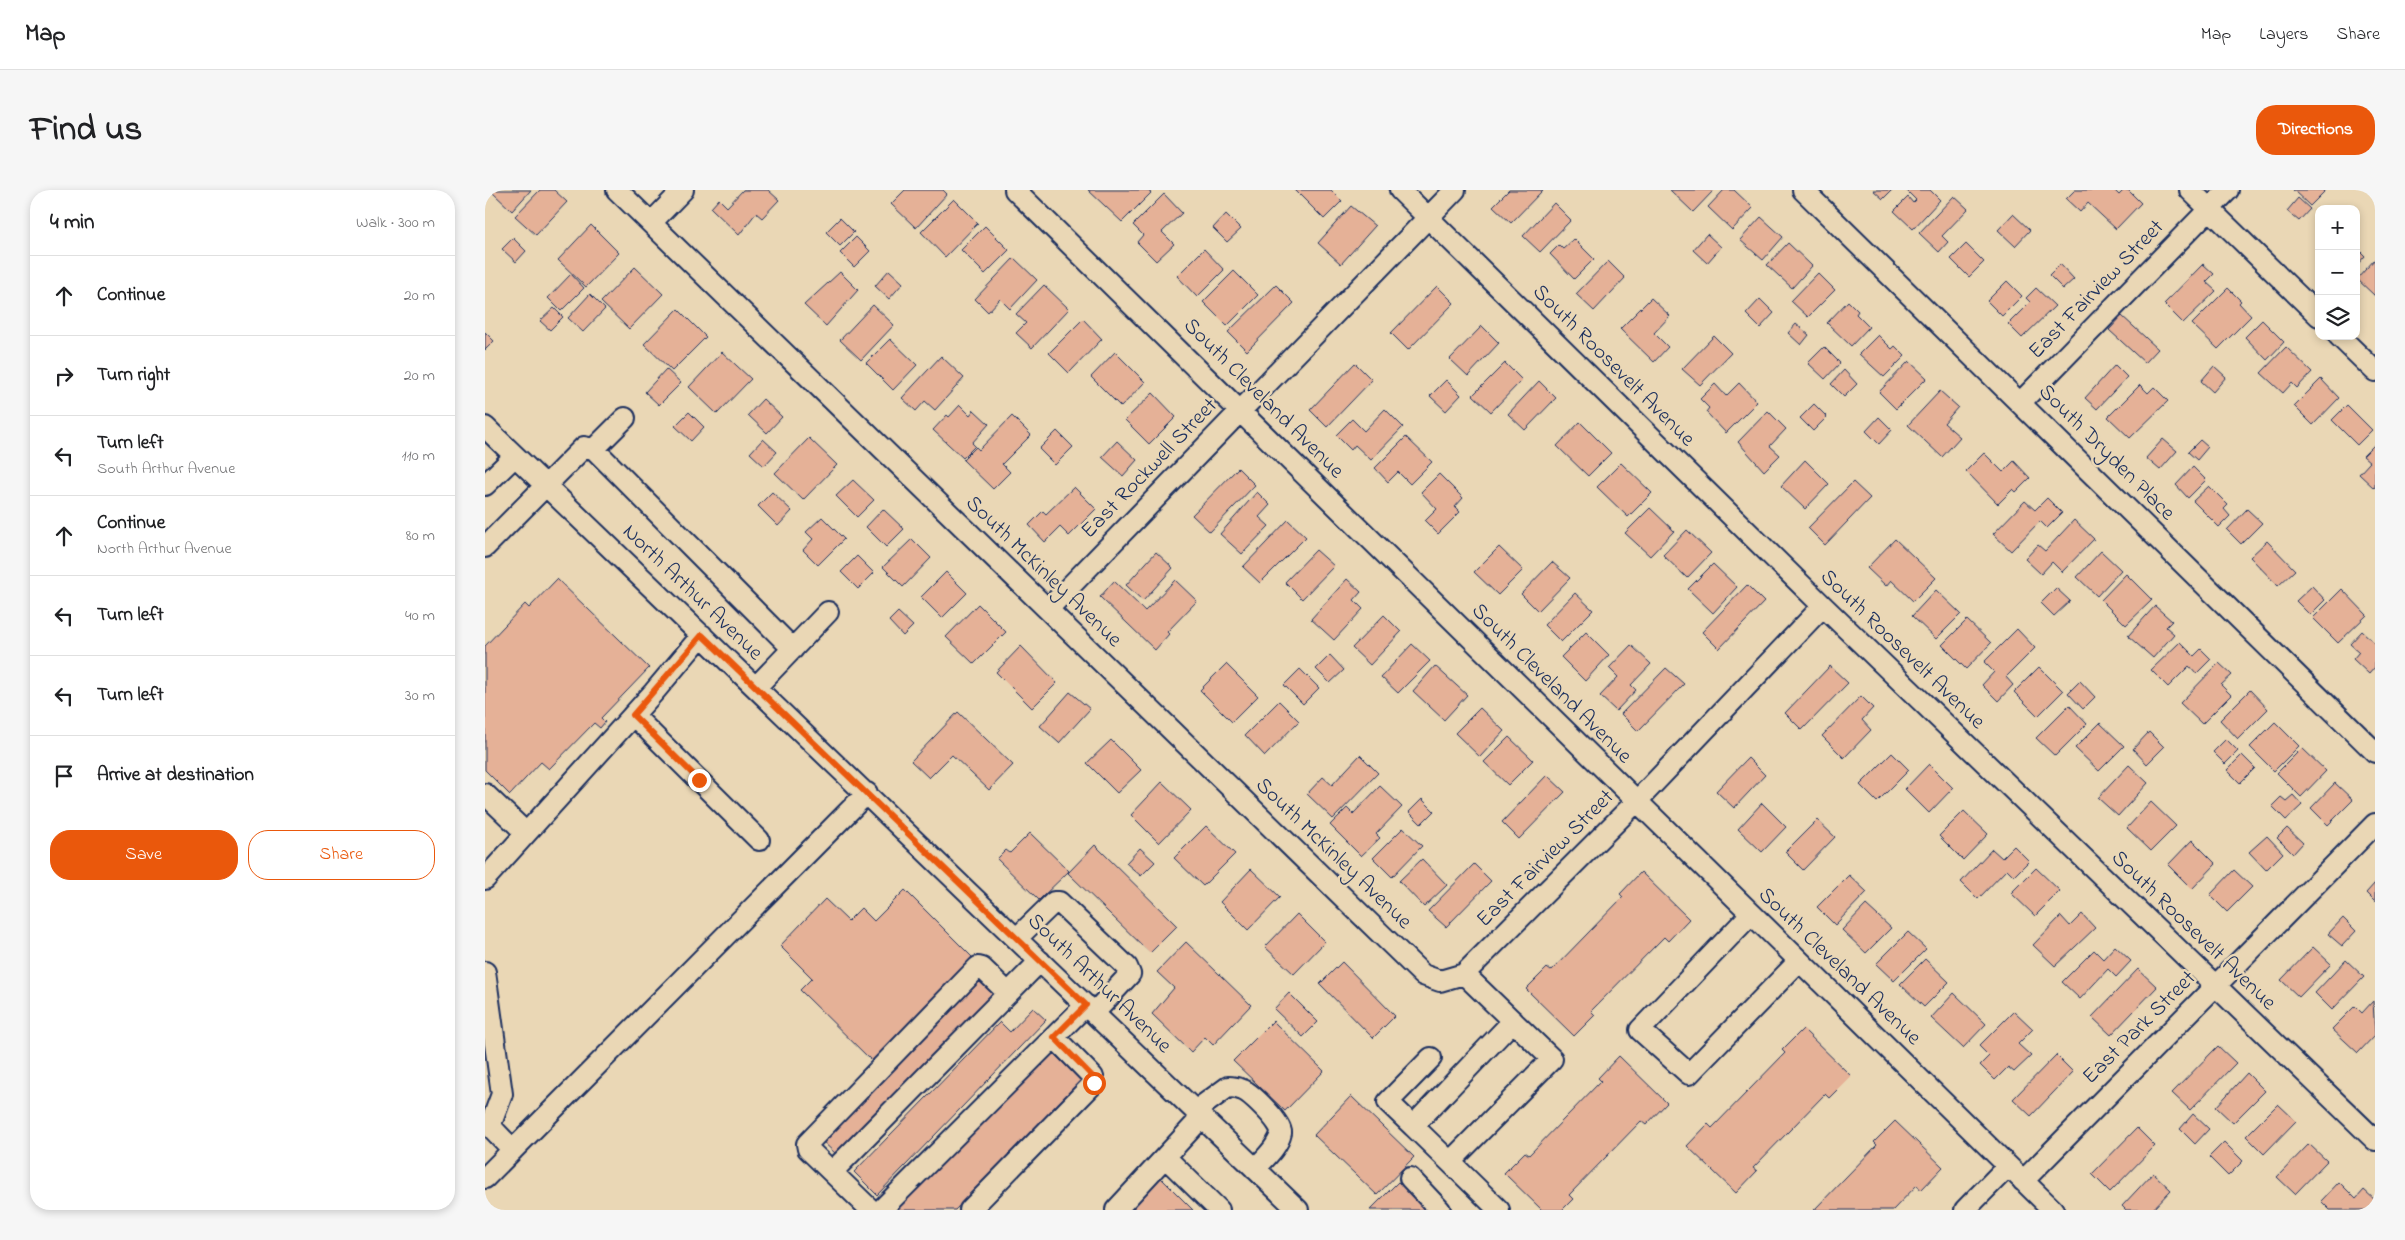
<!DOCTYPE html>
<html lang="en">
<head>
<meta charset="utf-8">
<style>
  body { margin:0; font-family:"Indie Flower",sans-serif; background:#f6f6f6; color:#202124 }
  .controls { position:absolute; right:15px; top:15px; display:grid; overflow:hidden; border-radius:10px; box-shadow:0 2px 8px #0003 }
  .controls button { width:45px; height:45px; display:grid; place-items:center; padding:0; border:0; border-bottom:1px solid #e0e0e0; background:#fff; color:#202124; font:25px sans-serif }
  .stop { position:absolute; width:15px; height:15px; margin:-11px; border:4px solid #ea580c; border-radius:50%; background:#fff }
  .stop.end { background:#ea580c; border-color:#fff; box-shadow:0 1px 5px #0008 }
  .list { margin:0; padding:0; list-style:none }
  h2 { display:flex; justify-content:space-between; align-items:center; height:65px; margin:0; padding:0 20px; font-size:21px }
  h2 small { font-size:16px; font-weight:400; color:#757577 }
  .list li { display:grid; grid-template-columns:32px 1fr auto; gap:15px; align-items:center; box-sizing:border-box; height:80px; padding:0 20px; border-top:1px solid #e0e0e0 }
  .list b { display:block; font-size:19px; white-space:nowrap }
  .list p { margin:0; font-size:16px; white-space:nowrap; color:#757577 }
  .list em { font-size:16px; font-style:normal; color:#757577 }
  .actions { display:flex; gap:10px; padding:15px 20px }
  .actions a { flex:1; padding:11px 0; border:1px solid #ea580c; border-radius:20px; text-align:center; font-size:18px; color:#ea580c }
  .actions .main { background:#ea580c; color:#fff }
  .icon { flex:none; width:28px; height:28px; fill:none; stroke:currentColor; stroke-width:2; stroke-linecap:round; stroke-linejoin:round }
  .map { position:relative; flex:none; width:1890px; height:1020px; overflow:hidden; border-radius:20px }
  header { display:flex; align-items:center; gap:30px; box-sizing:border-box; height:70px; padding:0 25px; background:#fff; border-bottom:1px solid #e0e0e0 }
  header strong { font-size:24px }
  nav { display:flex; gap:28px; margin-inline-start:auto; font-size:18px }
  .intro { display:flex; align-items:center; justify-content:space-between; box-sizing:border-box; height:120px; padding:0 30px }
  h1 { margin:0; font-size:35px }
  .button { padding:12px 22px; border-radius:20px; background:#ea580c; color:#fff; font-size:18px; font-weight:700 }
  main { display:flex; gap:30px; padding:0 30px }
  aside { flex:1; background:#fff; border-radius:20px; box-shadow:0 2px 8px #0003 }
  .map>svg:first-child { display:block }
  .building { fill:#e5b197; stroke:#1b2f5e }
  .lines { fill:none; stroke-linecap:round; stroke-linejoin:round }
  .minor-casing { stroke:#1b2f5e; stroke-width:24 }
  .minor { stroke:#ead7b5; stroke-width:20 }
  .route { stroke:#ea580c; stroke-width:6 }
  .labels { text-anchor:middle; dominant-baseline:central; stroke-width:5; stroke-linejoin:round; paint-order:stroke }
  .street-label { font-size:22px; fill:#1b2f5e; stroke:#ead7b5 }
</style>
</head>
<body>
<header>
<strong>Map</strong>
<nav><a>Map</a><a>Layers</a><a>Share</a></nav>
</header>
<div class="intro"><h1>Find us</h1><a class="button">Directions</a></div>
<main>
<aside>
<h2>4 min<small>Walk · 300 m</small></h2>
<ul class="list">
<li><svg class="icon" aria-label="ahead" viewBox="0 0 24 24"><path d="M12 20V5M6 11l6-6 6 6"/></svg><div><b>Continue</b></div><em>20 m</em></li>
<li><svg class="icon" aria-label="right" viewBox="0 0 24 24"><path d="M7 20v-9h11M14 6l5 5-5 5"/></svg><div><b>Turn right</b></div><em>20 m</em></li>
<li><svg class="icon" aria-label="left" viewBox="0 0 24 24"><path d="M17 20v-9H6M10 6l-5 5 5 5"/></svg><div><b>Turn left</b><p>South Arthur Avenue</p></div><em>110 m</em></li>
<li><svg class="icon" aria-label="ahead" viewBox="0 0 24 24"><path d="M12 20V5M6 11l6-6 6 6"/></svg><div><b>Continue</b><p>North Arthur Avenue</p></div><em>80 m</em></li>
<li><svg class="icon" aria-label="left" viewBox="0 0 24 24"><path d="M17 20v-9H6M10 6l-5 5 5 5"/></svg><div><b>Turn left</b></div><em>40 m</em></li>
<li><svg class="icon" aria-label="left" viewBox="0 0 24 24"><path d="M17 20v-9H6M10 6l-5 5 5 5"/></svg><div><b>Turn left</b></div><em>30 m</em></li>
<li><svg class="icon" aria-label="arrive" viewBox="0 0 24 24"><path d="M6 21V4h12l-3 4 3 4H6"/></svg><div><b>Arrive at destination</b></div></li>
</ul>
<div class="actions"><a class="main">Save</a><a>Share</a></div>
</aside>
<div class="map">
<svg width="1890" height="1020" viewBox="0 0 1890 1020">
  <rect width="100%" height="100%" fill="#ead7b5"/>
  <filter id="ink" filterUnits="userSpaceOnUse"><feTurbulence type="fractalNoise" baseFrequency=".02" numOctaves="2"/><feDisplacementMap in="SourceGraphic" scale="10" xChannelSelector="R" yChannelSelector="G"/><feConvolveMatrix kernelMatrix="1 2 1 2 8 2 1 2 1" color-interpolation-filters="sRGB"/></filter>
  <g filter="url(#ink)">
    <path class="building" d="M8 0H46L27 21 7 2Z
      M55 0H69L82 12 51 45 30 26Z
      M258 0H283L294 10 277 28 271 23 254 45 226 18 234 9 242 17Z
      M420 0H458L462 4 431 38 406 14Z
      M603 0H662L666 3 637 32Z
      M810 0H846L857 11 839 29Z
      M1024 0H1058L1026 33 1008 16Z
      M1185 0H1228V1L1208 22Z
      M1239 0H1249L1268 18 1247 40 1223 17Z
      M1388 0H1407L1398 9Z
      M1421 0H1445L1455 10 1428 39 1409 21 1423 7 1428 13 1431 10Z
      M1590 0H1629L1634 5 1639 0H1643L1656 13 1631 39 1603 13 1595 22 1581 9Z
      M1808 0H1841L1825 16Z
      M679 4 697 23 677 42 689 54 671 71 652 52 658 45 648 35Z
      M1469 6 1483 19 1457 46 1463 52 1454 62 1434 43Z
      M1813 8 1825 19 1814 31 1802 21Z
      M469 9 493 33 460 67 436 42Z
      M1069 13 1086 30 1055 62 1038 46Z
      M866 16 890 36 856 74 833 53Z
      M741 24 756 39 742 52 728 38Z
      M1528 24 1545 40 1530 56 1513 40Z
      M1276 27 1298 47 1278 70 1255 50Z
      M355 28 369 42 355 56 341 42Z
      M106 35 134 63 101 97 73 70Z
      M500 36 524 60 500 84 476 60Z
      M1222 44 1236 57 1222 73 1208 60Z
      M371 47 385 61 369 77 355 63Z
      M28 48 41 61 31 72 17 59Z
      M1089 49 1109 69 1089 89 1065 64 1074 55 1078 59Z
      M1303 53 1327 76 1307 98 1282 75Z
      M1481 54 1499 72 1484 87 1466 69Z
      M1871 57 1880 66 1871 76Z
      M719 59 739 80 712 107 692 86Z
      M529 68 552 90 525 119 515 109 503 122 490 109Z
      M1890 69V106L1872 89Z
      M1123 71 1140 88 1109 121 1091 104Z
      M1575 74 1589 89 1578 99 1564 85Z
      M1718 74 1729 84 1721 92 1731 101 1698 133 1679 114Z
      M150 77 178 104 144 139 116 112Z
      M404 80 418 93 404 109 390 96Z
      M749 81 773 105 742 136 718 112Z
      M355 82 373 100 341 136 319 115Z
      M1333 83 1350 100 1323 127 1306 111Z
      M86 84 99 98 76 121 63 108Z
      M1522 91 1537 106 1517 126 1502 111Z
      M559 95 584 119 547 158 531 143 541 133 531 124Z
      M791 95 809 113 762 161 743 142Z
      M952 96 969 113 923 160 906 143Z
      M1551 98 1570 116 1537 148 1523 134 1545 112 1541 108Z
      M1743 98 1756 111 1754 113 1766 126 1733 159 1707 134Z
      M105 104 120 119 98 142 83 128Z
      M1166 108 1185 126 1169 143 1183 157 1169 172 1135 139Z
      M1275 109 1289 123 1275 138 1261 124Z
      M1363 111 1373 121 1371 124 1384 137 1366 156 1342 133Z
      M388 115 409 135 376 170 355 150Z
      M69 118 78 127 65 140 55 131Z
      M193 119 221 147 187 181 159 154Z
      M1637 126 1673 159 1660 173 1624 140Z
      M598 129 617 149 584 183 564 163Z
      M1777 130 1799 152 1782 170 1760 147Z
      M1311 134 1324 145 1316 155 1303 143Z
      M997 136 1014 153 983 186 965 169Z
      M0 142 9 151 0 160Z
      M1393 145 1407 159 1410 156 1420 166 1399 187 1374 164Z
      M1229 146 1246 163 1215 195 1197 179Z
      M405 149 432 175 408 200 381 173Z
      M1339 157 1355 173 1340 189 1323 173Z
      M1801 157 1827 182 1812 198 1807 193 1798 203 1776 183Z
      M237 162 266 189 232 224 204 197Z
      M630 162 660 192 636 217 606 187Z
      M456 166 479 188 450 220 440 211 431 221 417 208Z
      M1424 171 1442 188 1411 219 1394 202Z
      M870 173 887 190 842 237 825 220Z
      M1020 173 1037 190 1006 222 988 205Z
      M1630 175 1642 187 1612 219 1600 208Z
      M1729 176 1741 187 1728 202 1716 191Z
      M181 179 196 193 174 215 160 202Z
      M1359 180 1372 194 1359 207 1346 194Z
      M1836 189 1854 208 1828 235 1809 216Z
      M961 190 976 205 961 221 945 206Z
      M1054 191 1071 208 1040 240 1023 224Z
      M1254 193 1272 212 1241 243 1221 222 1224 218 1215 209 1230 194 1241 206Z
      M1655 195 1663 203 1669 197 1683 211 1645 248 1623 227Z
      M1455 201 1473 217 1459 233 1475 247 1457 267 1423 235Z
      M668 203 691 227 664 254 640 230Z
      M278 209 297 227 282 243 263 225Z
      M1329 214 1342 227 1328 241 1315 228Z
      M475 215 485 225 489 220 504 234 487 253 490 256 478 268 448 240 462 225 464 227Z
      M1862 215 1887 240 1872 255 1847 230Z
      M900 219 918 237 886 270 870 255 866 260 851 245 867 229 879 241Z
      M1283 221 1301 239 1285 256 1295 265 1279 281 1253 252Z
      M204 222 219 237 206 251 190 236Z
      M527 226 546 245 517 274 525 282 508 299 478 270 491 257 494 260Z
      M1394 227 1407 240 1394 254 1381 241Z
      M1095 232 1126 263 1103 286 1072 256Z
      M572 241 588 257 570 275 554 259Z
      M921 247 947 272 925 294 913 282 903 292 890 278Z
      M324 248 352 275 318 310 290 283Z
      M278 249 292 262 279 276 265 263Z
      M1678 249 1692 261 1675 280 1661 268Z
      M1715 250 1723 257 1712 270 1703 262Z
      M632 251 652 270 638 286 617 267Z
      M1890 254V297L1889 298 1874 284 1885 272 1878 266Z
      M1499 263 1518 282 1529 271 1545 288 1531 302 1528 299 1513 314 1481 281Z
      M1320 270 1344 294 1320 319 1296 296Z
      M1136 273 1167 303 1143 327 1112 297Z
      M1708 277 1721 290 1703 308 1691 295Z
      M753 278 770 295 725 342 707 325Z
      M954 284 978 308 970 317 975 322 953 344 940 331 952 319 936 302Z
      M368 290 389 310 372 327 351 306Z
      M1368 292 1385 308 1340 355 1323 338Z
      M1724 296 1743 315 1739 319 1745 326 1734 337 1708 311Z
      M589 297 611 319 584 346 575 337 560 352 544 335 558 321 561 324Z
      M287 302 307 321 293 336 273 316Z
      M772 302 785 315 774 327 784 336 757 364 735 344Z
      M1562 308 1577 323 1562 338 1555 331 1526 361 1508 344 1540 311 1550 320Z
      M1165 318 1189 341 1165 366 1140 343Z
      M398 319 419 339 401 357 381 337Z
      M1762 319 1777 333 1756 354 1742 340Z
      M337 327 359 349 333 375 318 360 328 349 321 342Z
      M803 330 821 347 775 393 758 377Z
      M1589 330 1609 349 1577 382 1567 372 1556 384 1540 369 1553 355 1560 361Z
      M1202 340 1226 363 1202 388 1178 365Z
      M427 349 446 368 418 397 398 377Z
      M1410 349 1451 388 1428 411 1406 390 1401 396 1382 378Z
      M1782 351 1810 380 1793 396 1765 367Z
      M1014 357 1038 380 1013 405 989 382Z
      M831 360 849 376 817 409 800 392Z
      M1616 361 1636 380 1612 406 1592 387Z
      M671 362 688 378 658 411 641 395Z
      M372 366 389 383 373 399 356 382Z
      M1067 372 1085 388 1053 421 1036 404Z
      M1228 374 1252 397 1228 423 1203 399Z
      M461 382 482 403 457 428 436 407Z
      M1641 384 1667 410 1641 435 1616 410Z
      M72 389 164 478 116 528 120 532 115 538 109 533 64 579 56 572 25 605 0 580V456L40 414 44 418Z
      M862 389 876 402 869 410 878 419 849 450 826 429Z
      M690 390 712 411 682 442 684 444 670 460 615 407 629 391 660 421Z
      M1262 395 1279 412 1234 459 1217 442Z
      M1827 396 1840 410 1825 425 1811 411Z
      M1571 398 1585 411 1569 426 1556 413Z
      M1857 399 1882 425 1853 453 1828 428Z
      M1451 400 1476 424 1451 449 1427 426Z
      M1090 403 1108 420 1076 452 1059 435Z
      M493 414 521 442 489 474 461 447Z
      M1670 416 1687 431 1681 437 1689 444 1668 468 1643 446Z
      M413 422 428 436 418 446 404 431Z
      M899 425 916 442 885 475 867 458Z
      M1482 430 1506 453 1481 479 1457 455Z
      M1532 439 1550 458 1521 487 1528 495 1513 511 1497 495 1509 482 1499 472Z
      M1877 441 1890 453V477L1884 484 1868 469 1874 462 1865 454Z
      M1101 442 1124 465 1100 491 1076 467Z
      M1695 452 1709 466 1716 459 1726 469 1711 484 1704 476 1683 497 1666 480Z
      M927 454 945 471 913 503 896 487Z
      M1146 455 1166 474 1146 495 1151 500 1131 521 1115 506 1133 487 1124 478Z
      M536 456 572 493 547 518 511 482Z
      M845 465 859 480 845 493 831 479Z
      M1734 473 1747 485 1736 495 1746 505 1717 534 1695 513Z
      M741 474 773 506 747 532 715 500Z
      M950 476 982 505 959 530 928 501Z
      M1345 476 1363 493 1317 540 1300 523Z
      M1554 477 1578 501 1553 526 1529 502Z
      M1181 478 1199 494 1153 541 1136 524Z
      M815 479 834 498 818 514 799 495Z
      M1595 491 1610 507 1598 519 1583 503Z
      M1765 500 1783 519 1753 549 1735 530Z
      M585 502 605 519 574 553 555 536Z
      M1376 506 1388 518 1377 530 1386 540 1359 568 1337 546Z
      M794 511 814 531 780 566 760 545Z
      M1584 515 1602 534 1570 566 1551 548Z
      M995 518 1019 541 995 567 970 543Z
      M473 522 528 575 504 600 467 565 444 588 426 571Z
      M1790 532 1814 556 1789 581 1765 557Z
      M1615 533 1639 556 1614 581 1590 558Z
      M1664 542 1679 557 1662 574 1648 559Z
      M1024 547 1048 570 1023 595 999 572Z
      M1741 549 1753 561 1740 574 1728 562Z
      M626 550 656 580 632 603 602 573Z
      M1817 558 1841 581 1816 607 1792 583Z
      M1407 563 1424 580 1392 612 1375 595Z
      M875 565 893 583 848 629 822 604 838 587 847 595Z
      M1757 565 1770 578 1755 593 1742 580Z
      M1263 568 1280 585 1249 618 1231 601Z
      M1444 574 1468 598 1444 623 1420 599Z
      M1644 575 1663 593 1633 626 1613 608Z
      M1062 585 1080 602 1034 649 1017 632Z
      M677 592 706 620 674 653 646 625Z
      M1850 593 1868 610 1843 635 1826 618Z
      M895 596 917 617 891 644 895 648 876 666 845 635 862 618 868 624Z
      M1808 605 1817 615 1801 630 1787 616 1796 607 1801 611Z
      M937 609 949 621 936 634 924 622Z
      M1666 612 1691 636 1666 661 1642 638Z
      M1277 613 1301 637 1277 662 1253 639Z
      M1479 621 1503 644 1478 670 1454 646Z
      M1332 630 1350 647 1318 680 1300 662Z
      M721 636 750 664 718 696 689 668Z
      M918 638 937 656 907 687 888 668Z
      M1802 638 1818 653 1808 664 1792 648Z
      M545 643 584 681 554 710 512 669 521 660 525 663Z
      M1782 646 1798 663 1781 680 1764 662Z
      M1707 650 1731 674 1707 699 1683 675Z
      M610 655 692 736 665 763 583 683Z
      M1529 656 1544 671 1529 686 1522 679 1493 709 1476 692 1507 659 1517 668Z
      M655 658 670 672 656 686 641 673Z
      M937 669 962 695 939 717 914 691Z
      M989 674 1006 691 961 737 943 721Z
      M1551 678 1575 701 1550 726 1526 703Z
      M766 679 795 707 763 740 735 712Z
      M1749 680 1767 697 1742 722 1725 705Z
      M1156 682 1204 729 1183 751 1179 747 1106 821 1110 825 1089 846 1041 799 1062 778 1066 781 1138 707 1135 704Z
      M1364 685 1382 702 1350 735 1332 717Z
      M1890 693V712L1881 703Z
      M420 700 490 770 389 873 315 800 327 788 295 756 340 709 363 731 376 718 389 731Z
      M1381 715 1406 738 1381 763 1357 740Z
      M812 724 840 752 809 784 780 757Z
      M1597 724 1610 738 1570 776 1548 755 1576 726 1585 736Z
      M1858 728 1871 741 1857 756 1843 744Z
      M1423 742 1441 759 1409 791 1391 774Z
      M701 752 766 815 728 855 720 847 706 862 667 824 689 798 672 782Z
      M1630 756 1646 771 1631 787 1623 779 1595 809 1577 792 1609 760 1618 769Z
      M1828 757 1846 774 1814 807 1796 790Z
      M1440 769 1464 792 1439 817 1415 794Z
      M1861 770 1879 787 1847 820 1830 803Z
      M857 772 910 826 888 848 835 794Z
      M1653 779 1672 797 1626 845 1607 827Z
      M493 790 508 804 351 964 336 950Z
      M804 803 833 832 818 847 789 819Z
      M1469 803 1501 834 1478 858 1446 828Z
      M1888 811 1890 845 1873 863 1847 839 1870 816 1877 823Z
      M548 818 561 830 392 1005 369 982 515 832 525 842Z
      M1529 821 1548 839 1533 854 1546 866 1529 882 1523 877 1510 890 1495 875 1504 866 1494 856Z
      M788 831 839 881 800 921 748 871Z
      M1318 839 1366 886 1344 908 1340 904 1268 978 1272 981 1251 1003 1202 956 1223 934 1227 938 1300 863 1297 860Z
      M1733 856 1751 873 1705 920 1687 903Z
      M566 861 596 890 470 1020H412Z
      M1571 865 1588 882 1546 926 1528 909Z
      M1134 866 1182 913 1161 935 1156 931 1084 1005 1088 1009 1077 1020H1057L1019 983 1040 962 1044 965 1116 891 1113 888Z
      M1762 883 1780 901 1748 933 1731 917Z
      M866 906 929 967 892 1005 829 945Z
      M1793 914 1811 931 1779 964 1761 946Z
      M1708 924 1724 939 1710 954 1695 939Z
      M1410 931 1458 977 1436 1000 1432 995 1408 1020H1329L1392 955 1389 952Z
      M1652 938 1670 956 1625 1002 1607 984Z
      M1739 952 1758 971 1743 986 1724 967Z
      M1824 954 1842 971 1810 1004 1792 987Z
      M1668 983 1686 1000 1667 1020H1641L1637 1016Z
      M674 986 708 1020H640Z
      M913 992 942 1020H885Z
      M1854 992 1871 1009 1879 1000 1890 1010V1020H1845L1836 1011Z"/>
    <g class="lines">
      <g class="minor-casing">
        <path id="minor" d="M132 0 938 785 955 791 979 784 1151 612 1338 416
          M530 0 1568 1020
          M915 0 1338 416 1890 950
          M1318 0 1890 562
          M1705 0 1834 126
          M166 33 198 0
          M1854 146 1890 181
          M1536 212 1743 0
          M0 237 813 1020
          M109 259 140 228
          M0 295 30 266
          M0 357 99 257 109 259 308 459
          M563 419 970 0
          M271 497 343 422
          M148 525 274 650
          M0 604 41 643
          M0 689 169 502 217 445
          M1266 724 1155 840 1204 884 1314 771
          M532 748 569 712H574L642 777 645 784 609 823
          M0 782 17 904 7 931V938L28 960
          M979 784 1067 869 965 972 1014 1020
          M710 921 743 897C748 897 753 898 758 900 767 904 798 934 796 943 793 957 779 969 770 979
          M928 936 903 912 946 868
          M680 967 734 1020
          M965 972 928 936 1028 831
          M347 982 555 771
          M0 988 382 603
          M925 988 955 1020
          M1538 991 1890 634
          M386 1020 323 959 322 954 493 777 497 778 523 803
          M396 1020 601 815
          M485 1020 609 893 608 887 569 847
          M631 1020 717 927
          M1480 1020 1523 976"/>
      </g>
      <use href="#minor" class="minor"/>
    </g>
  </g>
  <g class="lines" filter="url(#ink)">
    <path class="route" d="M214 590 148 525 217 445 601 815 569 847 608 887 609 893"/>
  </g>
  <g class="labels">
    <g class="street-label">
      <text transform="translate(1612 100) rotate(-46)">East Fairview Street</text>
      <text transform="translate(1128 176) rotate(45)">South Roosevelt Avenue</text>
      <text transform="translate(778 209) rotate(45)">South Cleveland Avenue</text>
      <text transform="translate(1621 263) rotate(45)">South Dryden Place</text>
      <text transform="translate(665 279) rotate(-46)">East Rockwell Street</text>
      <text transform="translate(558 382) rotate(44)">South McKinley Avenue</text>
      <text transform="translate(207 403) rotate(44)">North Arthur Avenue</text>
      <text transform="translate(1417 460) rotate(44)">South Roosevelt Avenue</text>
      <text transform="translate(1066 494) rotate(45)">South Cleveland Avenue</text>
      <text transform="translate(848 664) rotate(44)">South McKinley Avenue</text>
      <text transform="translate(1061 669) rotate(-45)">East Fairview Street</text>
      <text transform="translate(1708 741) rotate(44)">South Roosevelt Avenue</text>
      <text transform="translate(1354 777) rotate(44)">South Cleveland Avenue</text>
      <text transform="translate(614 794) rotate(44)">South Arthur Avenue</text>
      <text transform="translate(1655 838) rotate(-45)">East Park Street</text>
    </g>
  </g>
</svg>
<div class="controls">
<button>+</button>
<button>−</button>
<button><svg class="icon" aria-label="layers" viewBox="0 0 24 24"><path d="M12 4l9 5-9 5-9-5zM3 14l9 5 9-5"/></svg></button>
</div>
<div class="stop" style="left:609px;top:893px"></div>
<div class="stop end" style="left:214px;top:590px"></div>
</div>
</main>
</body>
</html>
